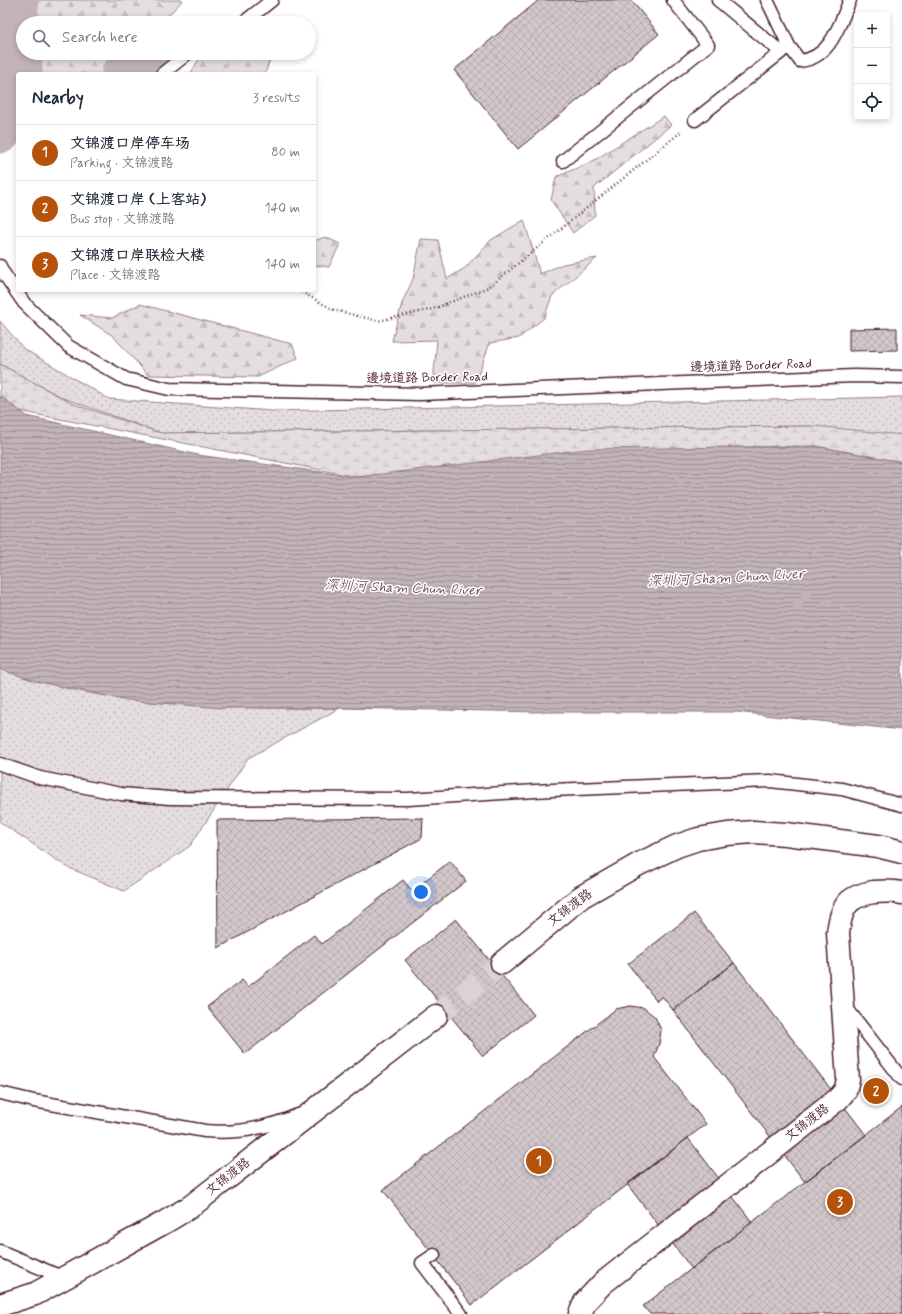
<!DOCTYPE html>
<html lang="en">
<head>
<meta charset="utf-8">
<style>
  body { margin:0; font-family:Mynerve,"LXGW WenKai TC",sans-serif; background:#f6f6f7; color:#1f2937 }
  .controls { position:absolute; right:12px; top:12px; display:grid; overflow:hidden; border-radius:4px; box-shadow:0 2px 6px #0003 }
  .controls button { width:36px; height:36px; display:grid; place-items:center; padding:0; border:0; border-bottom:1px solid #e0e1e3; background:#fff; color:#1f2937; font:20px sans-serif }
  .you { position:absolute; left:421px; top:892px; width:14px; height:14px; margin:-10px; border:3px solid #fff; border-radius:50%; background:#1a73e8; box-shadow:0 0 0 6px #1a73e833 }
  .badge { display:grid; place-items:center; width:26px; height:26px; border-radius:50%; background:#b45309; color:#fff; font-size:13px; font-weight:700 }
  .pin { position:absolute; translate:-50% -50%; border:2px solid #fff; box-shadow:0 1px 4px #0006 }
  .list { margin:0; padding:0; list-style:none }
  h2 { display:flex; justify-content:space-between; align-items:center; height:52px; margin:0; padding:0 16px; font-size:17px }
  h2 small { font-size:13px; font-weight:400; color:#747a83 }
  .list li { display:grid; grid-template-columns:26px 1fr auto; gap:12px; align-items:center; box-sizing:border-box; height:56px; padding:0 16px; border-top:1px solid #e0e1e3 }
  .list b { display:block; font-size:15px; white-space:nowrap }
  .list p { margin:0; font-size:13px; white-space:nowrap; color:#747a83 }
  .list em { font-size:13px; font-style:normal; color:#747a83 }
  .icon { flex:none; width:22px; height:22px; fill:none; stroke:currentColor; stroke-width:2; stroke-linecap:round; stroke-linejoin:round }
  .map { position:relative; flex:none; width:902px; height:1314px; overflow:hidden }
  .search { position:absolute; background:#fff; box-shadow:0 2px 6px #0003; left:16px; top:16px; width:300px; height:44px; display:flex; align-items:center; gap:10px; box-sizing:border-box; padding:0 14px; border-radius:22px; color:#747a83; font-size:15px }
  .panel { position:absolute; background:#fff; box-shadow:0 2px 6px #0003; left:16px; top:72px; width:300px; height:220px; border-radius:4px }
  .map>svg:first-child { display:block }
  .grass { fill:url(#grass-dots); stroke:#987e86 }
  .forest { fill:url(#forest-firs); stroke:#987e86 }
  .wetland { fill:url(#wetland-marsh); stroke:#987e86 }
  .water { fill:url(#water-rules); stroke:#91787e }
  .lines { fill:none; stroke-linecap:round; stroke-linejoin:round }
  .river { stroke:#c1b3b6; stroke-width:43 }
  .building { fill:url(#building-cross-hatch); stroke:#4a1f2b }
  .primary-tunnel { stroke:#dbd2d5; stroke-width:22; stroke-dasharray:22 11; stroke-linecap:butt }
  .lane-casing { stroke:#4a1f2b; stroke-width:15 }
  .primary-casing { stroke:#4a1f2b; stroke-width:25 }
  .path { stroke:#4a1f2b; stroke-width:2.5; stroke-dasharray:1 3; stroke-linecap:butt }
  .lane { stroke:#fff; stroke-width:12 }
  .primary { stroke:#fff; stroke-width:22 }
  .labels { text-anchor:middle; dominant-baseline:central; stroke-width:3; stroke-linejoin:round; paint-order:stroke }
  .street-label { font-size:13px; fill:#4a1f2b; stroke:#fff }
  .water-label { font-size:14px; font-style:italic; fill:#74535c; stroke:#fff }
</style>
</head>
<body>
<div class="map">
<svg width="902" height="1314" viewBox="0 0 902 1314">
  <defs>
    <pattern id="grass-dots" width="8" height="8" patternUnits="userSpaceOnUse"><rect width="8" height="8" fill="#e5dee0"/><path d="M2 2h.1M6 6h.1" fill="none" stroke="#c6bec0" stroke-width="1.8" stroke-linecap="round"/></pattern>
    <pattern id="forest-firs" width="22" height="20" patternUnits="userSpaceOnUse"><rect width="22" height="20" fill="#e5dee0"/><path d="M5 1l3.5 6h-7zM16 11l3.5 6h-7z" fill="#c6bec0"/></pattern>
    <pattern id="wetland-marsh" width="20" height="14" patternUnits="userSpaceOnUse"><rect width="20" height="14" fill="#e5dee0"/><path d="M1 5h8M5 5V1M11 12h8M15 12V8" fill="none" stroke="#c6bec0"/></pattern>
    <pattern id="water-rules" width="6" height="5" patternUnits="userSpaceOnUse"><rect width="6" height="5" fill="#c1b3b6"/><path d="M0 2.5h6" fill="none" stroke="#9f9194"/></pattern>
    <pattern id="building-cross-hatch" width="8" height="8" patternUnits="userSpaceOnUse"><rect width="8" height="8" fill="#d2c7cb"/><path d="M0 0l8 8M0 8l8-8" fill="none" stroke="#b6aaae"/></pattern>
  </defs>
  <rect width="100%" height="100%" fill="#fff"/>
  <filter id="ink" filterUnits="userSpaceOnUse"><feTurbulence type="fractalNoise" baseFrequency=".025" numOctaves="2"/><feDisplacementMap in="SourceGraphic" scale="8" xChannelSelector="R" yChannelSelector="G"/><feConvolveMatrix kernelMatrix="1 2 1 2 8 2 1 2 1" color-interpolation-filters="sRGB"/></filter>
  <g filter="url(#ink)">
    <path class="grass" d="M0 321 24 349 109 399 272 411 902 397V438L809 426 161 433 63 398 0 364Z
      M0 669C112 709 223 708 340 708L248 758 190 846 124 891 67 867 0 822Z"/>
    <path class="forest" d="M21 0H183L161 23H23V53H132L126 58 129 74H18V95C1 68 0 51 0 20Z
      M203 53H272L265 74H190Z
      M664 116 671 125 594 188 595 215 573 233 551 200 556 177 593 161Z
      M524 220 540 274 563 264 597 258 552 296 544 318 519 338 490 343 475 383H433L437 340 392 341 402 303 413 279 421 239 438 240 447 279 465 268 491 240Z
      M325 237 340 244 329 267 314 265V241Z
      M140 304 292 344 298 358 258 377 148 375 113 336 80 315 112 318Z"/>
    <path class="wetland" d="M0 364 73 404 161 433 815 426 902 435V462L815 446 357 477 19 411 0 395Z"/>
    <path class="water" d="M0 396 27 416 198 455 357 477 588 449 815 446 902 462V730L736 712H541L340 708H221L127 700 35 681 0 669Z"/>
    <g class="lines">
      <path class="river" d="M18 0 15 18 20 42 21 74
        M123 74 150 53
        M0 132 18 87"/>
    </g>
    <path class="building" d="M539 0H631L659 34 518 149 454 70Z
      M897 328V350L849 351V329Z
      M423 818 422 838 218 948 217 820Z
      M450 861 466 881 245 1054 207 1007 242 980 248 987 314 935 322 944 403 880 412 891Z
      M694 913 734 963 673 1010 662 996 657 1001 628 964Z
      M456 919 534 1015 483 1056 405 960Z
      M734 963 866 1135 805 1182 673 1010Z
      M630 1006 644 1008 655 1017 661 1030 659 1044 654 1057 706 1124 472 1305 383 1190 616 1009Z
      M902 1107V1314H650L643 1306Z
      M688 1138 752 1222 692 1269 627 1184Z"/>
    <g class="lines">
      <path class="primary-tunnel" d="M436 1016 502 963"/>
      <g class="lane-casing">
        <path id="lane" d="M718 0 781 52
          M243 23 272 0
          M789 46 800 61C831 58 839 25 850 0
          M162 74 188 53
          M695 120 789 46 767 0
          M563 161 708 45 673 0
          M0 266 2 271 24 303 68 346 126 379 169 389 420 394 854 376 902 377
          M0 764 40 778 121 794 170 798 408 799 552 790 770 781 842 789 902 805
          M845 1006 902 1079
          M0 1093 34 1101 205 1131C237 1134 268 1128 298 1115
          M0 1251 64 1278
          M434 1255 422 1263 461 1314"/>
      </g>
      <g class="primary-casing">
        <path id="primary" d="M502 963 581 897 639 864 677 846 698 839 727 834 754 832 786 834 878 846 902 852
          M0 1305 35 1294 64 1278 165 1222 190 1207 436 1016
          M580 1314 585 1302 603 1283 838 1099 845 1091 848 1080 838 933C841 907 847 896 874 892 884 891 893 891 902 893"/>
      </g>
      <path class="path" d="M298 290 334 310 378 321 433 309 489 287 682 131"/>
      <use href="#lane" class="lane"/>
      <use href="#primary" class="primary"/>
    </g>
  </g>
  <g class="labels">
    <g class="street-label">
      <text transform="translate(751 366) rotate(-2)">邊境道路 Border Road</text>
      <text transform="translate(427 378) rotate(-1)">邊境道路 Border Road</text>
      <text transform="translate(570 908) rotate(-37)">文锦渡路</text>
      <text transform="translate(807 1123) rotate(-38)">文锦渡路</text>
      <text transform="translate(228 1177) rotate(-38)">文锦渡路</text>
    </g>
    <g class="water-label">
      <text transform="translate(726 578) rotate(-3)">深圳河 Sham Chun River</text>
      <text transform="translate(403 588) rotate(2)">深圳河 Sham Chun River</text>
    </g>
  </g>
</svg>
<div class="controls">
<button>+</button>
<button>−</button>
<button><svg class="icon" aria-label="locate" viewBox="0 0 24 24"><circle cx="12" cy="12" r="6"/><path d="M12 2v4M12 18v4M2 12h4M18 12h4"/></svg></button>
</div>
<div class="you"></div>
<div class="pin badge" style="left:539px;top:1161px">1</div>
<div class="pin badge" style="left:876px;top:1091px">2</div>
<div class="pin badge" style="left:840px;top:1202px">3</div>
<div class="search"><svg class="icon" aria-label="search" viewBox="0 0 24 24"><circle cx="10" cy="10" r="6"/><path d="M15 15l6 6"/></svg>Search here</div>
<section class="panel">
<h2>Nearby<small>3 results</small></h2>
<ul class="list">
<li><span class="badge">1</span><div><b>文锦渡口岸停车场</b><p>Parking · 文锦渡路</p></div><em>80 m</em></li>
<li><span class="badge">2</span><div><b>文锦渡口岸 (上客站)</b><p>Bus stop · 文锦渡路</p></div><em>140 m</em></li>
<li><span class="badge">3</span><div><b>文锦渡口岸联检大楼</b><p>Place · 文锦渡路</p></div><em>140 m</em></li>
</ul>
</section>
</div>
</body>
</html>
